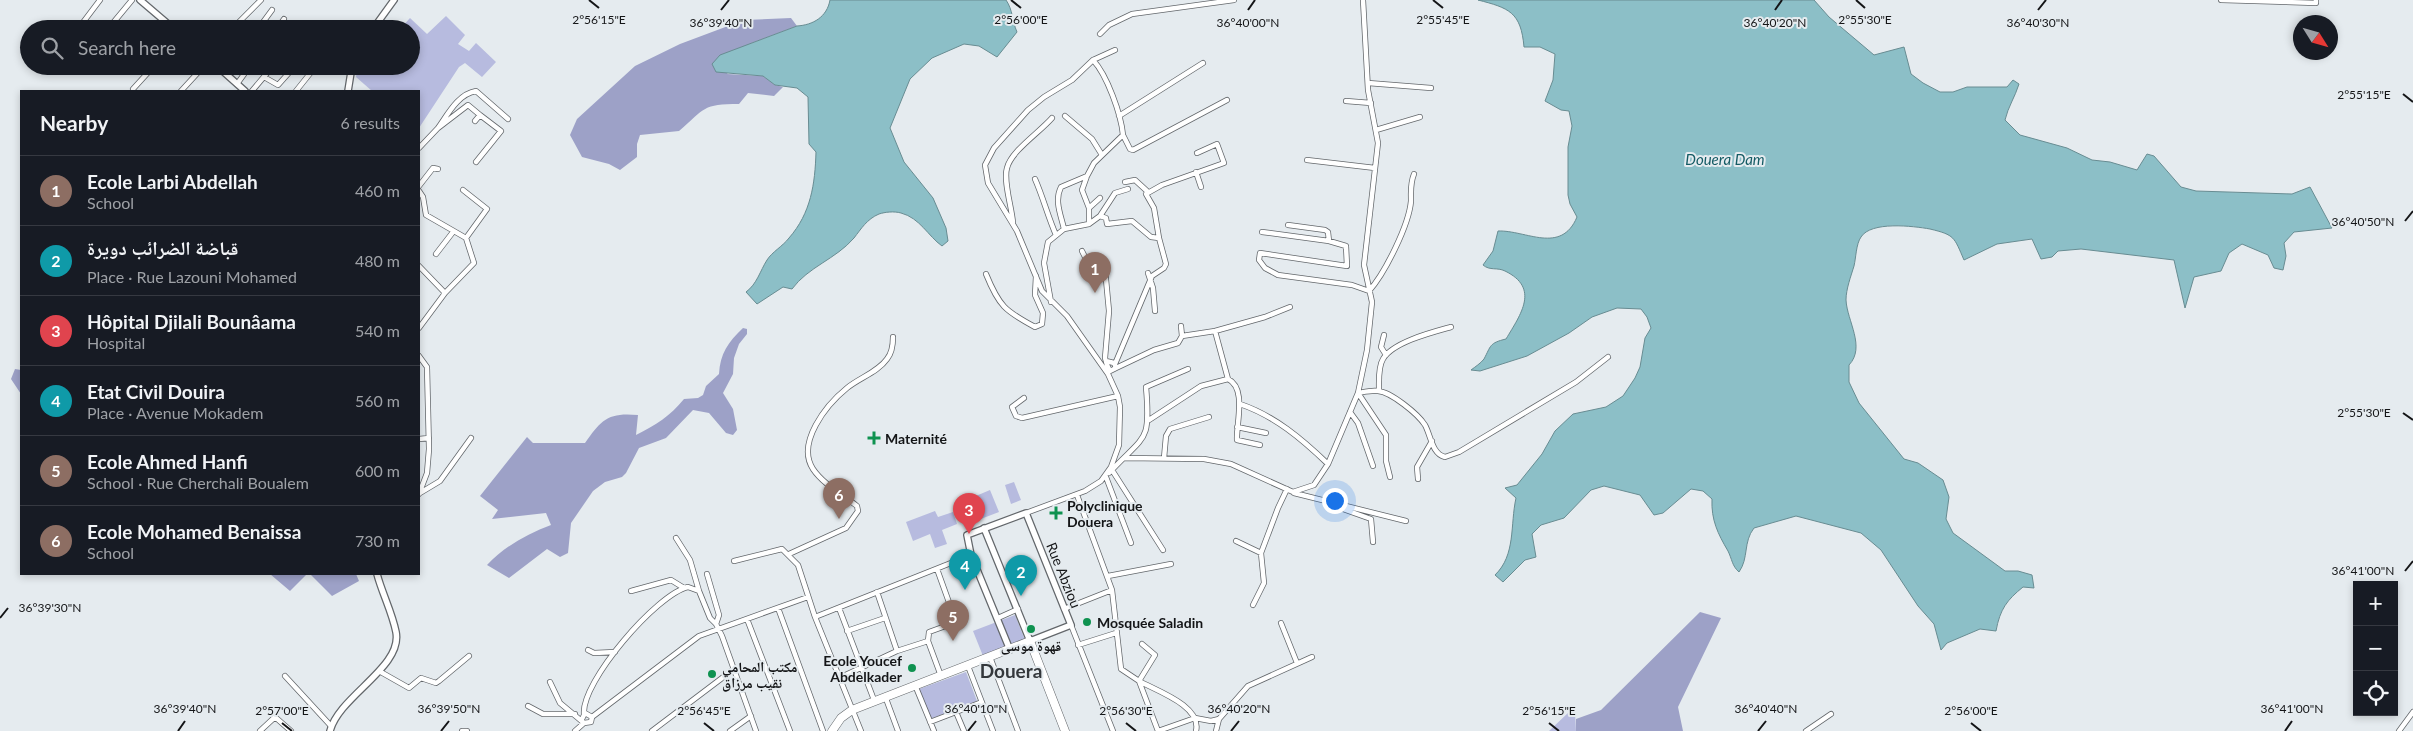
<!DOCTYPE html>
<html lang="en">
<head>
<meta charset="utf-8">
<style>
  body { margin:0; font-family:Lato,"Noto Naskh Arabic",sans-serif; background:#242831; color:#f1f3f6 }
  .controls { position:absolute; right:15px; bottom:15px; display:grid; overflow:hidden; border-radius:0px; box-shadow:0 2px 8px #0003 }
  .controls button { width:45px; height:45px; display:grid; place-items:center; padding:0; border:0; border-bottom:1px solid #363941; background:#171b24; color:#f1f3f6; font:25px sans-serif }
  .compass { position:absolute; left:2293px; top:15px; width:45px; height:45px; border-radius:50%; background:#171b24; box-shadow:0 2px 8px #0003; rotate:127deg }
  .you { position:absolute; left:1334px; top:500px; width:18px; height:18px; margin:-12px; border:4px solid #fff; border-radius:50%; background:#1a73e8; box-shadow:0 0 0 8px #1a73e833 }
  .badge { display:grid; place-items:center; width:32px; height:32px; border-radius:50%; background:#0f9250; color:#fff; font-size:16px; font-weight:700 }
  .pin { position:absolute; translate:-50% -41px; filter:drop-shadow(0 1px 2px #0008) }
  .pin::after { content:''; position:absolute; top:26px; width:18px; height:15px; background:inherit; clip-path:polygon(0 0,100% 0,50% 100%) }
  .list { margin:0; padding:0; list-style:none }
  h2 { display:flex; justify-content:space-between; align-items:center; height:65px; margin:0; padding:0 20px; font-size:21px }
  h2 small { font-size:16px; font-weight:400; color:#9ea1a6 }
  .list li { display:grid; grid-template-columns:32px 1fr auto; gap:15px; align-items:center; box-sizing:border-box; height:70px; padding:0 20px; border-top:1px solid #363941 }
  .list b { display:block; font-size:19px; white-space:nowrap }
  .list p { margin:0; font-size:16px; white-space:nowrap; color:#9ea1a6 }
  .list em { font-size:16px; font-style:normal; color:#9ea1a6 }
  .icon { flex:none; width:28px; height:28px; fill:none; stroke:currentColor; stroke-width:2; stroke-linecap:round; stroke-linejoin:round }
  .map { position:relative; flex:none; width:2413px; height:731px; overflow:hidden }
  .search { position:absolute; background:#171b24; box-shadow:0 2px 8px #0003; left:20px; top:20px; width:400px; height:55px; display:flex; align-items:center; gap:12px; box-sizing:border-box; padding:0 18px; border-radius:28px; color:#9ea1a6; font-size:19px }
  .panel { position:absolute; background:#171b24; box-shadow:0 2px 8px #0003; left:20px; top:90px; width:400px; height:485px; border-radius:0px }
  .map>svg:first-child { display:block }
  .green { fill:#b7bbdf }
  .forest { fill:#9da1c7 }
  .water { fill:#8cbfc7; stroke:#688c92 }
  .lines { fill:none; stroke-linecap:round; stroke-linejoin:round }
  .minor-casing { stroke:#63676b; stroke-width:6 }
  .tertiary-casing { stroke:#63676b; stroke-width:8 }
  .primary-casing { stroke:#63676b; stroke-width:9 }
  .minor { stroke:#fff; stroke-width:4.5 }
  .tertiary { stroke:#fff; stroke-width:5.5 }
  .primary { stroke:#fff; stroke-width:8 }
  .ticks { fill:none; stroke:#141517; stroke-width:2 }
  .poi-dot { fill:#0f9250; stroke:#e5ebef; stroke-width:2 }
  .labels { text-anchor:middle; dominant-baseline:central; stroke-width:4; stroke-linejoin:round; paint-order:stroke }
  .poi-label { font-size:14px; font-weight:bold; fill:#141517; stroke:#e5ebef; text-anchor:start }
  .street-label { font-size:14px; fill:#141517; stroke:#e5ebef }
  .water-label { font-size:15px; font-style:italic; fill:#145b64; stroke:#e5ebef }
  .district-label { font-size:19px; font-weight:bold; fill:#34383c; stroke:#e5ebef }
  .ticks-label { font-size:12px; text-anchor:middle; fill:#141517; stroke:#e5ebef; stroke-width:4; stroke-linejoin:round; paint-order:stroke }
</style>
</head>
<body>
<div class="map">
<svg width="2413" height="731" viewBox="0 0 2413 731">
  <rect width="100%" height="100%" fill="#e5ebef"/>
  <path class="green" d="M446 16 465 35 458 44 469 51 476 43 496 62 482 77 465 63 459 67 419 128V91H372L356 77 358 66H411V29H400L410 18 427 34Z
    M1014 482 1021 500 1011 504 1005 485Z
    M990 490 999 512 965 525 957 504Z
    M935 511 938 517 953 512 957 524 942 530 947 544 935 548 930 534 913 541 906 522Z
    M1015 615 1025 640 983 656 973 631Z
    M966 672 977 701 930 719 919 689Z
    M1575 711 1576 731H1549L1569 712Z"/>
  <path class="forest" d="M791 18 797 26 752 43 727 74 763 76 775 85 783 87 774 96 748 93 739 104C702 104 706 108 679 131L640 135 637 144V157L620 170 609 164 582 157 570 135 577 119 635 66 680 44 744 20Z
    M743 328 747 329V334L739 344 734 358 733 374 723 393 733 409 737 430 733 435 726 433 709 413 693 410 666 438 639 448 626 473 622 477 605 482 593 491 571 523 568 553 560 557 547 549 509 578 487 565C505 546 527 534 551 525L546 513 492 519 498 510 480 496 527 437 533 443H585C601 420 608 412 638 415L636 435C656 425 670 416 684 399L698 398 703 395 706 386 719 374C720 354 728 342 743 328Z
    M15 369 21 370V394L11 379Z
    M270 574H307L290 591Z
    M310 574H356L359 581 332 596Z
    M1700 612 1721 618 1678 707 1683 731H1576V719L1601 710Z"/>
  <path class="water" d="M830 0H1006C1013 10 1012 21 1017 32L997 57 979 46 964 44 932 58 910 79 890 128 904 162 933 198 946 228 948 241 942 246C928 236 920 218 901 213 894 211 885 212 879 214 867 219 861 229 854 238 836 259 808 267 792 289L783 287 757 304 746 292C757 284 760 271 767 260 772 252 783 246 789 238 811 213 815 184 816 152L809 144 808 97 797 88 775 85 763 76 716 72 712 64 720 55 797 26C813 25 827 17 830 0Z
    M1478 0H1814L1829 17 1874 55 1904 47 1911 74 1923 83 1940 92H1953L1967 87H2007L2013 80 2019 84C2015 97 2008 107 2005 120L2020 135 2067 148 2092 160 2110 162 2137 170 2147 154 2154 156 2181 187 2196 191 2292 194 2310 187 2332 228 2294 232 2284 243 2286 256 2283 270 2274 268 2268 255 2242 244 2229 253 2221 271 2194 277 2185 308 2174 260 2081 249 2058 251 2052 257 2041 259 2032 239 1997 244 1964 260C1954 237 1955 235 1930 229 1913 226 1871 221 1861 237 1856 244 1856 258 1854 266 1851 276 1846 289 1846 300 1847 321 1866 347 1849 365V382L1859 403 1904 459 1918 463 1943 480 1949 497 1946 519 1953 533 2005 571H2018L2032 575 2034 588 2023 587C2007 600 2000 609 1996 631L1980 629 1947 643 1941 650 1934 624 1918 606 1881 550 1861 533 1796 516 1754 528C1743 542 1749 558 1739 572 1732 566 1732 559 1728 551 1718 534 1711 520 1712 499L1703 491 1691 489 1663 513 1654 515 1640 495 1604 486 1591 490 1564 518 1541 525 1532 534 1536 557 1525 560 1503 582 1495 575C1516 555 1510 525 1516 498L1505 488 1517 485 1542 454 1555 431 1573 414 1606 407 1623 396 1635 378 1640 367 1645 338 1651 328 1647 317 1641 309 1617 308 1592 317 1569 333 1527 356 1480 371 1471 370C1475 367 1481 363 1484 359 1491 346 1489 343 1506 339 1521 314 1540 288 1505 271 1497 267 1490 271 1483 265L1493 251 1498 231C1526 230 1561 255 1577 217L1570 204 1568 195V147L1572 126 1569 111 1561 110 1545 101 1553 80 1555 54 1540 47H1524C1521 12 1509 8 1478 0Z"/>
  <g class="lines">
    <g class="minor-casing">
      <path id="minor" d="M2221 0 2316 3V0
        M78 29 100 0
        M108 29 132 0
        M232 29 261 0
        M258 29 272 10
        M277 29 284 19
        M1100 34 1109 25 1132 14 1234 0
        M225 73 230 66
        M264 77 278 85 295 66
        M1368 83 1431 88
        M237 84 250 66
        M133 89 154 66
        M181 91 204 66
        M252 91 273 66
        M296 91 316 66
        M1346 101 1371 103
        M1065 116 1092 139 1102 155
        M1119 116 1203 63
        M438 128C448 114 458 94 476 91L508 119
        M1376 130 1420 117
        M1123 135 1130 149 1133 150 1227 100
        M419 148 438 128 468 105 480 115 475 121
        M1307 160 1375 168
        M476 162 501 131 480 115
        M1196 172 1201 187
        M1035 179C1043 197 1048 217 1056 235
        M1125 182 1135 180 1147 191
        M419 186 433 168 438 169
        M463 190 487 209 466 238
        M419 191 423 197 426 215 466 238 474 263 445 293 419 328
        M1089 208 1100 198
        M1100 216 1115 193 1128 189
        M1013 223C1012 208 1003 181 1007 168 1011 151 1040 132 1052 118
        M1089 224V208L1082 190 1087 176 1094 163 1123 135C1121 114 1107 75 1093 60
        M1288 225 1325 230 1328 232 1329 241
        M1064 229C1061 215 1054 201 1061 187L1087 176
        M1262 232 1329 241 1346 246 1347 266 1260 253 1259 260 1265 268 1278 275 1352 285 1369 291C1385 273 1409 225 1411 201 1411 191 1410 184 1414 174
        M1082 251 1090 267 1102 266 1105 269 1109 311 1105 358 1107 365
        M436 254 453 232
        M419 266 445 293
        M1148 273 1153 288 1155 311
        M986 274C999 306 1005 311 1035 327L1042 324 1043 313 1035 295 1036 276
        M1051 302 1044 263 1048 242 1064 229 1089 224 1100 216 1106 218 1107 224 1132 221 1151 237 1159 238 1154 208 1146 194 1162 185 1224 163 1217 144 1197 153
        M1215 331 1228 379
        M1384 335 1381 347 1386 355
        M1182 336 1215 331 1265 317 1290 307
        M419 356 427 367 429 449 427 473 419 494
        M1106 361 1114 363 1116 368 1110 371 1107 365
        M1115 364 1152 276 1164 268 1166 264 1159 238
        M1116 368 1154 350 1178 343 1182 336 1181 326
        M1379 390C1379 381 1378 367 1383 359 1393 342 1433 332 1451 327
        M1024 398 1012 407 1016 416 1022 418 1118 396
        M1240 404C1275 416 1302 439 1328 464
        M1350 412 1358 423 1373 466
        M1149 420 1201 386 1228 379C1247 388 1236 424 1237 440L1260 445
        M1237 427 1266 433
        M419 439 429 438
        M1124 458 1204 459 1231 464 1293 492 1314 485 1328 464 1358 393 1367 350 1372 302 1364 265 1378 143 1368 90 1363 0
        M1164 458 1166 436 1170 429 1209 417
        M1112 470 1163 550
        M1109 473C1145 434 1151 444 1146 387L1188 369
        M1106 477 1131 543
        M1390 477 1386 461V435L1358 393C1364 392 1372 390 1378 391 1391 392 1418 414 1425 425 1431 436 1432 454 1445 457L1459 452 1576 382 1608 357
        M1418 479 1417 467 1432 441
        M420 493 440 481 471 438
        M1294 493 1406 521
        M1077 495 1112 590 1121 669 1139 681 1158 731
        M1340 508 1371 519 1373 542
        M1026 513 1085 491 1101 481 1111 467 1119 445 1120 407 1118 396 1108 374 1067 316 1042 291 1017 231 988 183 985 165 994 148 1028 110 1044 97 1072 80 1093 60 1115 50
        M676 538 690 560 699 591
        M1236 541 1261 553
        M789 554 846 528 858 511 857 506C843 495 823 484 813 469 796 443 826 405 847 388 859 378 878 372 887 359 892 353 893 345 893 337
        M734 561 782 549 798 565 815 617 861 731
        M707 574 719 615 716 624
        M1108 576 1171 564
        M631 591 671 580 684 588
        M877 592 897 651 928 641 941 676
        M1253 605 1264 583 1261 553 1278 508 1287 489
        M778 608 823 731
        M839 608 874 700
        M1064 609 1112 590
        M815 617 971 555
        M998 618 1018 609
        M747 619 790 731
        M1281 623 1297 663
        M1071 625 1113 731
        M847 631 885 618
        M928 641 929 632 951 624 955 619 937 569
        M1142 644 1155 655 1139 681C1157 691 1202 706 1196 731
        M1078 645 1116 633
        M588 650 594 653 615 652
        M990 657 1018 731
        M968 666 993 731
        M379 671 409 688 421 678 436 683 439 681 469 656
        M285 676 331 726
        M839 678 897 651
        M550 682 560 703 584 723 591 722 592 717 585 713 582 719
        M915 685 934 731
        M885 696 898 731
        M528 706 543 714H575
        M956 712 964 731
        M584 714C581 682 657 594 688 587L699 591 710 618 716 624 722 636 756 731
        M592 717 699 636 808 597
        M930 722 982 702
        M260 731 275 717 291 731
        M462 731H467
        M575 731 584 723
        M652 731 734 669
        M730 731 751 716
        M1158 731 1195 718 1211 721 1219 719 1248 686 1312 657
        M1216 731 1219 719
        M1806 731 1831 714
        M2399 731 2413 712"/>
    </g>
    <g class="tertiary-casing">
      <path id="tertiary" d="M140 0 174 29
        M373 29 394 0
        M217 66 245 91
        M348 91 352 66
        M984 528 1030 641 1071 625 1026 513 967 535 971 555 1010 650
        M330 731C339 696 403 667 396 632 392 612 382 593 377 574"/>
    </g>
    <g class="primary-casing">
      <path id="primary" d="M832 731 841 718 852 710 1030 641 1065 731"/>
    </g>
    <use href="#minor" class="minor"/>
    <use href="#tertiary" class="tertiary"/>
    <use href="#primary" class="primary"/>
  </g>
  <path class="ticks" d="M589 0 599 8M1011 0 1021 8M1433 0 1443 8M1856 0 1865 8M721 10 729 0M1248 10 1255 0M1775 10 1782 0M2038 10 2046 0M2403 94 2413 102M2405 221 2413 211M2403 413 2413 420M2405 571 2413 561M0 618 8 608M282 723 292 731M704 723 714 731M1126 723 1136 731M1549 723 1559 731M1971 723 1981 731M178 731 185 721M441 731 449 721M968 731 976 721M1231 731 1239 721M1758 731 1766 721M2285 731 2292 721"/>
  <g class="poi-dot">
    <path d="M871.5 430.5h5v5h5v5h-5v5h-5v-5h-5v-5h5z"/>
    <path d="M1053.5 505.5h5v5h5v5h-5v5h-5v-5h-5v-5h5z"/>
    <circle cx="1087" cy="622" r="5"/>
    <circle cx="1031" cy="629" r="5"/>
    <circle cx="912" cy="668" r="5"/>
    <circle cx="712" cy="674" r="5"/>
  </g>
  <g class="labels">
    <g class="poi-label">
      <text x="885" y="438">Maternité</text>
      <text x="1067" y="505">Polyclinique<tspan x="1067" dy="16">Douera</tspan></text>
      <text x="1097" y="622">Mosquée Saladin</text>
      <text x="1031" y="645" text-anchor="middle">قهوة موسى</text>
      <text x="902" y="660" text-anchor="end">Ecole Youcef<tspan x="902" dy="16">Abdelkader</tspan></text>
      <text x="722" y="666">مكتب المحامي<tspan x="722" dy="16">نقيب مرزاق</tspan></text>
    </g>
    <g class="street-label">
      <text transform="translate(1064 575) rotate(68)">Rue Abziou</text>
    </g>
    <g class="water-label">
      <text x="1725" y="159">Douera Dam</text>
    </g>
    <g class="district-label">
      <text x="1011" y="670">Douera</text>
    </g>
  </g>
  <g class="ticks-label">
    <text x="1443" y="24">2°55'45"E</text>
    <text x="1865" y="24">2°55'30"E</text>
    <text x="599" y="24">2°56'15"E</text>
    <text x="1021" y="24">2°56'00"E</text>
    <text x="721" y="27">36°39'40"N</text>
    <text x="1248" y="27">36°40'00"N</text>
    <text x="1775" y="27">36°40'20"N</text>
    <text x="2038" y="27">36°40'30"N</text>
    <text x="2364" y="99">2°55'15"E</text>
    <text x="2363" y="226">36°40'50"N</text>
    <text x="2364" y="417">2°55'30"E</text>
    <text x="2363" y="575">36°41'00"N</text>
    <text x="50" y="612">36°39'30"N</text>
    <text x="185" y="713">36°39'40"N</text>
    <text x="449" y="713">36°39'50"N</text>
    <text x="976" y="713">36°40'10"N</text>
    <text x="1239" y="713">36°40'20"N</text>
    <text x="1766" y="713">36°40'40"N</text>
    <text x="2292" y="713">36°41'00"N</text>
    <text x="282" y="715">2°57'00"E</text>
    <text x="704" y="715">2°56'45"E</text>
    <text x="1126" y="715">2°56'30"E</text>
    <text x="1549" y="715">2°56'15"E</text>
    <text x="1971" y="715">2°56'00"E</text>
  </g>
</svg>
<div class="controls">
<button>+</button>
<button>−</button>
<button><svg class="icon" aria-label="locate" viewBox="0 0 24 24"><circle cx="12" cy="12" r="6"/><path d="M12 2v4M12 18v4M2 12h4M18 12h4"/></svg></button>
</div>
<svg class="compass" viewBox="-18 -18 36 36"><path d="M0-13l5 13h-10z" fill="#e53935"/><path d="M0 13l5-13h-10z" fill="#9ea1a6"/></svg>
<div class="you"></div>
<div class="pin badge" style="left:1095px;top:293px;background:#8d6e63">1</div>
<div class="pin badge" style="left:1021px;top:596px;background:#0f9aa8">2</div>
<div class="pin badge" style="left:969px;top:534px;background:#e0444e">3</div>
<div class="pin badge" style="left:965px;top:590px;background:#0f9aa8">4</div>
<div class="pin badge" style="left:953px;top:641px;background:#8d6e63">5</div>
<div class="pin badge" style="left:839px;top:519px;background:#8d6e63">6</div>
<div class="search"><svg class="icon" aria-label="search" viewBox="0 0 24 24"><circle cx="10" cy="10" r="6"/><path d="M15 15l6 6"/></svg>Search here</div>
<section class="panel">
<h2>Nearby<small>6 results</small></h2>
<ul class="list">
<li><span class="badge" style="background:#8d6e63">1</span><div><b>Ecole Larbi Abdellah</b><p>School</p></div><em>460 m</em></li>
<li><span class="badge" style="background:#0f9aa8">2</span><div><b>قباضة الضرائب دويرة</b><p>Place · Rue Lazouni Mohamed</p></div><em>480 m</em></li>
<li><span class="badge" style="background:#e0444e">3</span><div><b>Hôpital Djilali Bounâama</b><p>Hospital</p></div><em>540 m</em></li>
<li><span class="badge" style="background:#0f9aa8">4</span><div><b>Etat Civil Douira</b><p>Place · Avenue Mokadem</p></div><em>560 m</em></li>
<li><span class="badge" style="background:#8d6e63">5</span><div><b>Ecole Ahmed Hanfi</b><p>School · Rue Cherchali Boualem</p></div><em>600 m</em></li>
<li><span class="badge" style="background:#8d6e63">6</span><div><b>Ecole Mohamed Benaissa</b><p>School</p></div><em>730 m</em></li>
</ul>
</section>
</div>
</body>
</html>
